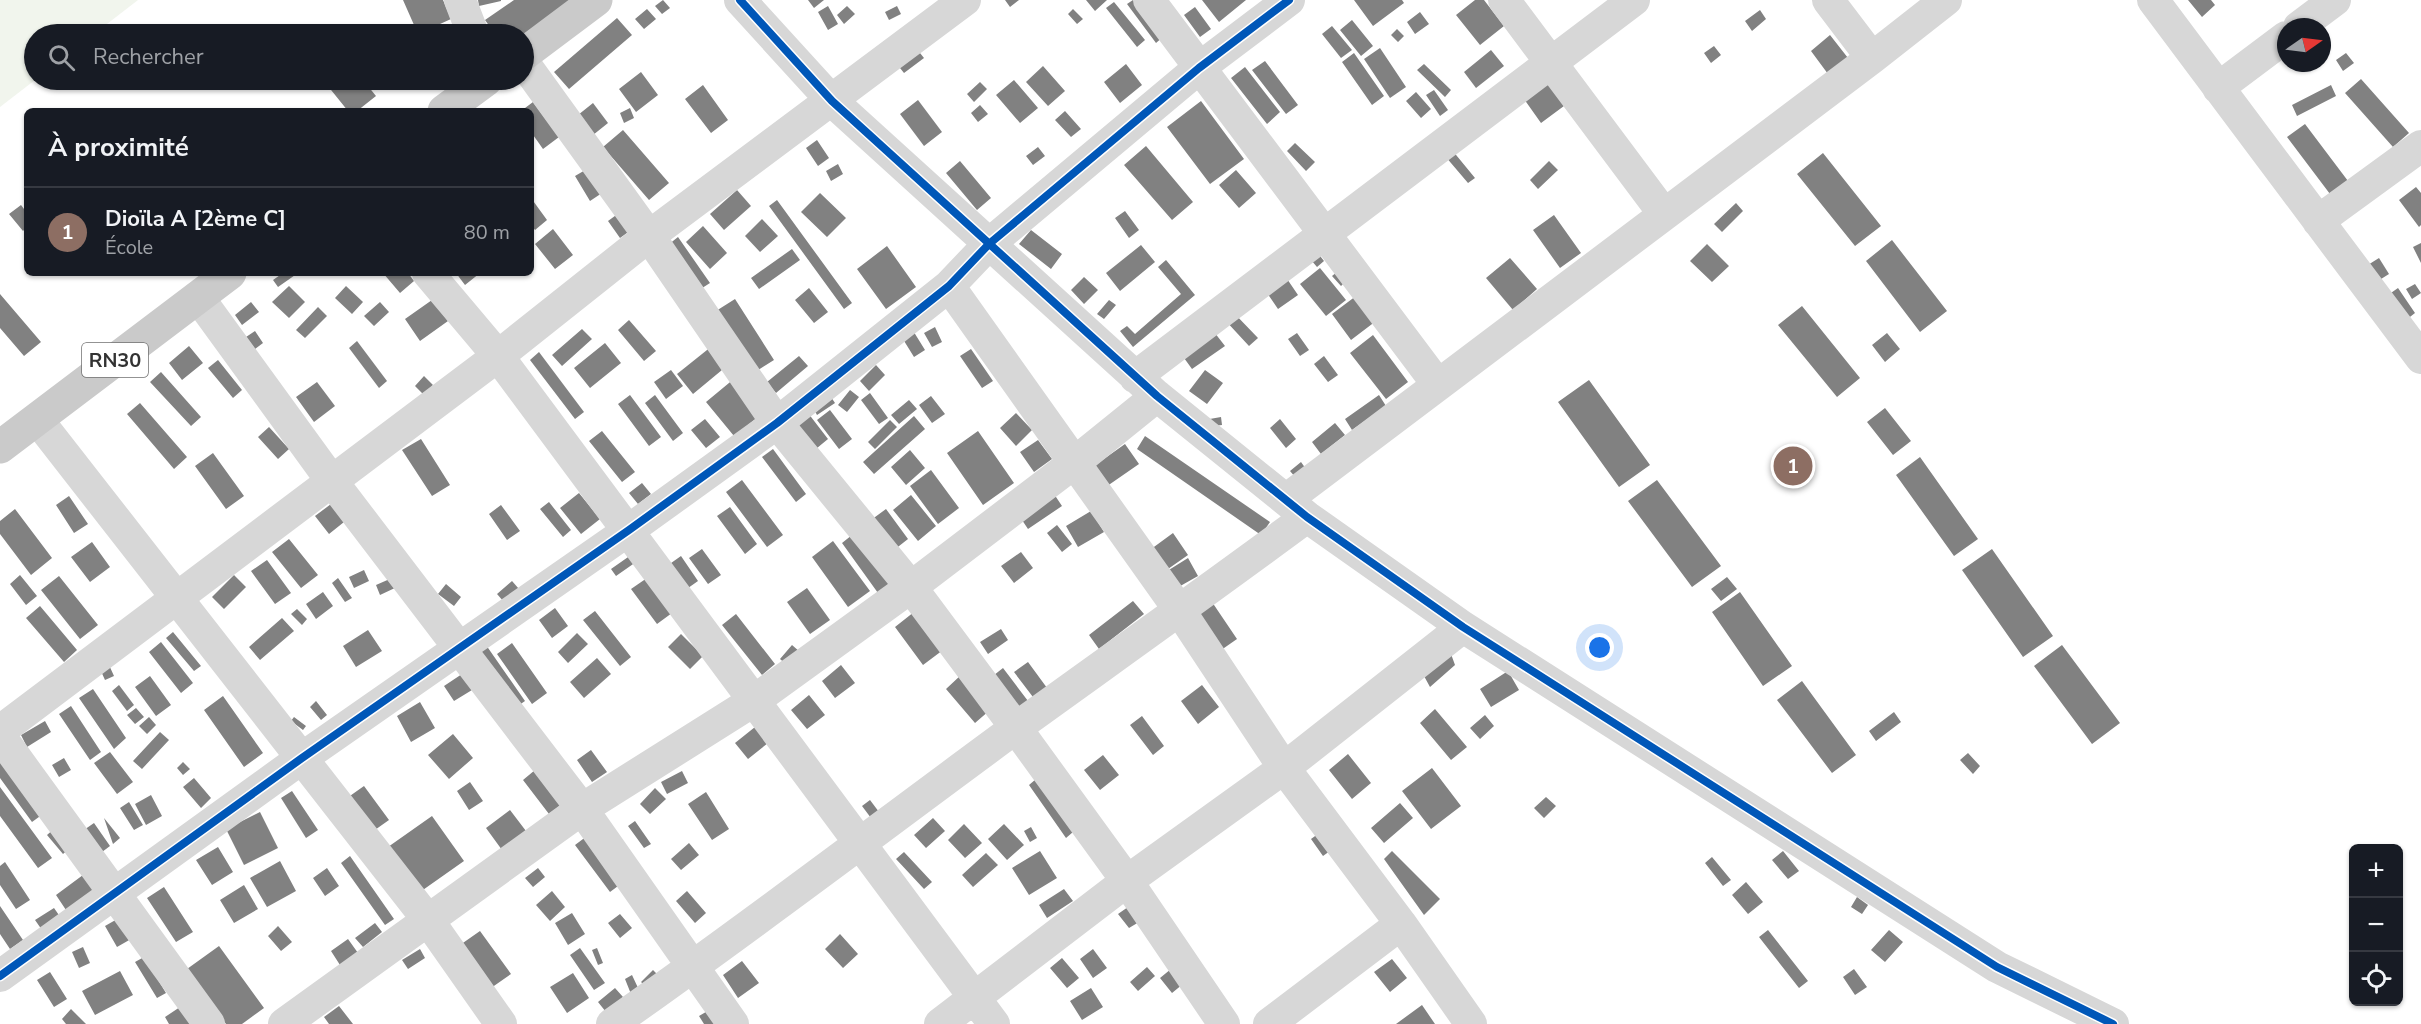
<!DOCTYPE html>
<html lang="fr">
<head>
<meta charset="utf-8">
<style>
  body { margin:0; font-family:"Nunito Sans",sans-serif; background:#20242c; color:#f1f3f6 }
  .controls { position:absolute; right:18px; bottom:18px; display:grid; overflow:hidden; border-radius:9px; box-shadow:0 2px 4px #0004 }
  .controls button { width:54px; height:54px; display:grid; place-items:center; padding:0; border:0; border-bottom:2px solid #363941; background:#171b24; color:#f1f3f6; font:30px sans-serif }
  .compass { position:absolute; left:2277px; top:18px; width:54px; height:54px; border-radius:50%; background:#171b24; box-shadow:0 2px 4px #0004; rotate:76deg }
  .you { position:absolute; left:1600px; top:648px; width:21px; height:21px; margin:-15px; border:4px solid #fff; border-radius:50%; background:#1a73e8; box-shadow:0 0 0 9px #1a73e833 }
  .badge { display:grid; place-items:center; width:39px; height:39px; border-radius:50%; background:#7a7a7a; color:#fff; font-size:20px; font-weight:700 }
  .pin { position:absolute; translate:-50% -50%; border:3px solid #fff; box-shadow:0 2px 6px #0006 }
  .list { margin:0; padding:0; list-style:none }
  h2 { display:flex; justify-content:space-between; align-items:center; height:78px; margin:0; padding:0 24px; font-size:26px }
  h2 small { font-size:20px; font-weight:400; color:#9ea1a6 }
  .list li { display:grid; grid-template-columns:39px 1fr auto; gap:18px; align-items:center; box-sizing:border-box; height:90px; padding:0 24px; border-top:2px solid #363941 }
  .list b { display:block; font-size:22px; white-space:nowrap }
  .list p { margin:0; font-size:20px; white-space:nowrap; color:#9ea1a6 }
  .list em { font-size:20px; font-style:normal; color:#9ea1a6 }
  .icon { flex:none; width:33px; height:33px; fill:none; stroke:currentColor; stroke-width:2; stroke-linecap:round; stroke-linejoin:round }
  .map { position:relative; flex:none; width:2421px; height:1024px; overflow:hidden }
  .search { position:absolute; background:#171b24; box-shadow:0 2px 4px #0004; left:24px; top:24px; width:510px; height:66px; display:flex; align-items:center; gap:15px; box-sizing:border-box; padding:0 21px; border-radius:33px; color:#9ea1a6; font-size:22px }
  .panel { position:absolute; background:#171b24; box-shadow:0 2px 4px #0004; left:24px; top:108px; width:510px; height:168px; border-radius:9px }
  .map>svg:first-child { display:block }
  .green { fill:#f1f5ed }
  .building { fill:#818181 }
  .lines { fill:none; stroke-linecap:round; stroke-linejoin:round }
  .minor { stroke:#d7d7d7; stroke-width:32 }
  .major { stroke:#cacaca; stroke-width:33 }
  .cycleway-casing { stroke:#fff; stroke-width:11 }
  .cycleway { stroke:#0057b8; stroke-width:8 }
  .labels { text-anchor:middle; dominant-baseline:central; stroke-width:6; stroke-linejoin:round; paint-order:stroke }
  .shield { fill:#fff; stroke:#707070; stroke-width:1.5 }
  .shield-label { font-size:20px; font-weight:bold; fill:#333 }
</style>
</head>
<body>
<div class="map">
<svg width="2421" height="1024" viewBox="0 0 2421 1024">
  <rect width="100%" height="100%" fill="#fff"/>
  <path class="green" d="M0 0H138L94 34H34L35 80 0 107Z"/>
  <path class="building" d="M403 0H443L451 19 418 34Z
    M478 0H501V1L479 6Z
    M514 0H573L524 34H495L485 20Z
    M663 0 670 8 662 14 655 6Z
    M808 0H824L814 8Z
    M1005 0H1019L1010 7Z
    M1086 0H1107L1095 11Z
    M1133 0H1137L1164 36 1156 43 1127 4Z
    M1202 0H1246L1219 22Z
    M1354 0H1402L1404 3 1373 26Z
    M1475 0H1484L1504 26 1480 45 1456 15Z
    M2188 0H2211L2215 5 2202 17Z
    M1114 2 1145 40 1137 47 1106 8Z
    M828 6 838 24 828 30 818 12Z
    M847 6 855 14 844 24 837 15Z
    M897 6 901 14 889 20 885 12Z
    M1195 7 1211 29 1200 37 1184 15Z
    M647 9 656 19 644 29 635 19Z
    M1073 9 1083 19 1077 24 1068 14Z
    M1760 10 1766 19 1752 31 1745 21Z
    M1420 12 1429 24 1415 34 1407 22Z
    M617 18 632 35 569 89 554 72Z
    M1352 20 1373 46 1361 56 1340 30Z
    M1332 26 1352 50 1341 58 1322 34Z
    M1397 29 1404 36 1398 42 1391 35Z
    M1830 35 1848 58 1828 74 1811 51Z
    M1714 46 1721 55 1711 63 1704 53Z
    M916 48 924 58 904 73 896 63Z
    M1380 48 1406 87 1390 98 1364 59Z
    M1491 50 1504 66 1476 88 1464 72Z
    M1354 53 1384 96 1372 105 1342 62Z
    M2346 53 2354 63 2343 71 2336 60Z
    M1265 61 1298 105 1286 114 1252 70Z
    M1126 64 1142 85 1120 103 1104 82Z
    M1424 64 1451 90 1445 97 1417 70Z
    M1043 66 1065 91 1048 106 1026 82Z
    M1245 67 1280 112 1267 124 1231 78Z
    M641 72 658 95 636 112 619 89Z
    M1551 79 1568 103 1541 123 1524 99Z
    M2361 79 2409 133 2393 147 2345 93Z
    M323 80H363L376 96 357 111H348Z
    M1014 80 1038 108 1020 123 996 95Z
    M980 82 987 89 974 102 967 94Z
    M703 85 728 120 711 133 685 99Z
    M2331 85 2336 96 2297 116 2292 105Z
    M1434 90 1448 110 1440 116 1426 95Z
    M1416 92 1431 109 1421 118 1406 101Z
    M918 100 942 132 924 146 900 114Z
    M1201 101 1244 159 1210 184 1167 127Z
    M533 102 559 137 543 149 531 132V111H521Z
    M593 103 608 123 593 135 578 115Z
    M980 105 988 114 978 122 971 113Z
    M630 108 634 118 624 123 620 113Z
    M1065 111 1081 129 1071 137 1055 120Z
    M2305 124 2348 181 2330 194 2287 137Z
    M623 130 669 183 649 200 603 147Z
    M817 140 829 158 818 166 806 148Z
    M1295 143 1315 162 1306 171 1287 151Z
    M1146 146 1193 202 1172 220 1124 165Z
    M1038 147 1045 156 1033 165 1026 156Z
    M1452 150 1475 178 1468 183 1445 156Z
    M1823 153 1881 226 1855 246 1797 174Z
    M960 161 991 198 977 210 946 173Z
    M1549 161 1558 170 1538 189 1530 180Z
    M838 164 843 174 831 181 826 171Z
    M587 169 602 193 590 201 575 176Z
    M1236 170 1256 193 1239 208 1219 185Z
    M2416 187 2421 193V225L2419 227 2399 200Z
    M737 190 751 206 724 230 710 214Z
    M820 193 846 218 827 237 801 212Z
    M531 198 547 220 535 230 531 225Z
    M777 200 852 303 844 309 769 206Z
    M1736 203 1743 211 1722 232 1714 224Z
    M21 205 27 213V227L23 231 9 214Z
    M1125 211 1139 230 1129 238 1115 218Z
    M619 213 631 230 620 238 608 221Z
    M1554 215 1581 253 1560 268 1533 230Z
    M762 219 778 236 760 252 745 236Z
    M703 226 727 253 710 269 686 242Z
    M553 229 573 255 555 269 535 244Z
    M1031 230 1062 254 1051 269 1019 244Z
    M678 237 710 283 699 290 668 245Z
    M1892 240 1947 311 1920 332 1866 261Z
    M2421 243V263L2413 247Z
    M1707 244 1729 266 1712 282 1690 261Z
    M1141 245 1155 262 1120 291 1106 273Z
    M887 246 916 287 886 309 857 269Z
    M1314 248 1324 261 1317 267 1306 254Z
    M792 249 800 260 759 289 751 278Z
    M1510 258 1537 289 1513 310 1486 278Z
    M2379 258 2389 274 2373 284 2363 268Z
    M1166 260 1195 295 1133 347 1120 331 1127 326 1135 334 1181 294 1158 267Z
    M1320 268 1346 300 1326 316 1300 284Z
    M1337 272 1346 281 1341 286 1332 276Z
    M283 273H298L278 287 273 280Z
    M383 273H408L414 281 400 293Z
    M456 273H480L465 285Z
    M1283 273 1298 295 1278 309 1263 287Z
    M1084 277 1098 290 1084 304 1071 290Z
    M2415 284 2421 293 2412 299 2406 289Z
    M289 286 305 302 289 318 272 302Z
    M346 286 363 302 352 314 335 298Z
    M809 288 828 312 814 323 795 300Z
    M2398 288 2415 313 2406 320 2388 295Z
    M0 294 41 342 24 356 0 328Z
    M1356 296 1376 321 1351 340 1332 314Z
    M735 299 774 360 755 372 716 311Z
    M432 300 448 321 420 341 405 319Z
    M1109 300 1116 305 1104 319 1097 314Z
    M251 302 259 312 242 325 235 315Z
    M380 302 389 312 374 326 364 316Z
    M1802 306 1860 378 1837 397 1778 325Z
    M318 307 327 316 305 338 296 330Z
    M1232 311 1258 338 1249 346 1224 319Z
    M629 320 656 351 644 361 618 330Z
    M935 327 942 342 932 347 924 333Z
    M1211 328 1225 346 1192 369 1179 351Z
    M582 329 592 339 562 366 552 355Z
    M912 329 925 350 914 357 901 336Z
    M255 331 263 343 255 349 246 337Z
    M1297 333 1309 350 1300 356 1288 339Z
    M1887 333 1900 349 1885 362 1872 345Z
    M1373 335 1408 382 1386 399 1350 353Z
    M357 341 387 381 379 388 349 348Z
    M605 343 621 363 590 388 574 368Z
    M189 346 203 363 182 380 169 363Z
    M712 346 728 365 693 394 677 374Z
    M971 349 993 381 982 388 960 356Z
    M539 352 584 412 575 419 530 360Z
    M799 356 808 366 776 393 767 382Z
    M1324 356 1338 375 1328 382 1314 364Z
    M218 360 242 390 233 398 208 368Z
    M876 365 885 375 869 391 860 381Z
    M671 370 683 386 666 399 654 382Z
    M1205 370 1223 383 1207 404 1189 391Z
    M161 372 201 417 191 426 150 382Z
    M424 376 433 385 424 395 415 386Z
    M735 378 763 413 734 436 706 402Z
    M1589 380 1650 465 1619 487 1558 402Z
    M317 382 335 406 314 422 296 397Z
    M850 390 859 397 847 412 838 405Z
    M870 393 888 418 879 424 861 400Z
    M829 394 835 403 817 415 812 406Z
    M630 395 661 437 649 446 618 404Z
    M655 395 683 433 673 441 645 403Z
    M1379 395 1386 406 1352 430 1345 419Z
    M931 396 945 414 932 423 919 405Z
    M909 400 917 409 899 424 891 415Z
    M140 403 187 457 174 469 127 414Z
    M1885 408 1911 441 1893 455 1867 422Z
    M830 410 852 439 839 449 817 420Z
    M808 413 828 439 811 453 790 427Z
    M1016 413 1032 430 1016 446 1000 428Z
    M914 416 925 429 874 474 863 462Z
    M1221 417 1222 425 1205 427 1204 420Z
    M705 419 720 437 706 448 691 430Z
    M1280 419 1296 439 1286 448 1270 428Z
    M890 420 897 427 875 449 868 442Z
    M1335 423 1345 435 1321 454 1312 442Z
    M269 427 289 449 278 459 258 437Z
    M602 431 635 472 622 482 589 441Z
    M978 431 1014 483 983 505 947 453Z
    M1145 436 1270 522 1261 535 1137 449Z
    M421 439 450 485 432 496 402 450Z
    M1038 440 1052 459 1034 472 1020 452Z
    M1125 444 1139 464 1100 491 1087 471Z
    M773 449 806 494 796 502 762 457Z
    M910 450 925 468 906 485 891 467Z
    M213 453 244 496 226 509 195 466Z
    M1920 457 1978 539 1954 556 1896 475Z
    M1301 462 1306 469 1296 478 1290 471Z
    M931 470 959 508 938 524 910 486Z
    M742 480 783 535 767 547 726 492Z
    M1657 480 1721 566 1692 587 1628 501Z
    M642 483 651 494 638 504 629 493Z
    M579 493 600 519 581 534 560 508Z
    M1054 494 1062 506 1028 529 1020 517Z
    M911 495 936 526 918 541 893 510Z
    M69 496 88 524 74 533 56 505Z
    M549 502 571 530 563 537 540 509Z
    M331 504 344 522 329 534 315 516Z
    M501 505 520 531 507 540 489 514Z
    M730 507 757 544 745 554 717 516Z
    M15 509 52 558 31 575 0 534V521Z
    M886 509 908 539 894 550 871 520Z
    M1091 511 1104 532 1078 547 1066 526Z
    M1057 525 1072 544 1062 552 1047 533Z
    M857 531 894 581 878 593 842 543Z
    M1173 533 1188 555 1158 576 1143 555Z
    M289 539 318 575 301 588 272 552Z
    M833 541 870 591 848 607 812 557Z
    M92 542 110 567 90 582 71 557Z
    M702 549 721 575 708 584 689 558Z
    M1992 549 2053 636 2023 657 1962 570Z
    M1021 552 1033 568 1014 583 1001 566Z
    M631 555 636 562 616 576 611 569Z
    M681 556 698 581 681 593 664 568Z
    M1188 558 1198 576 1175 589 1164 573Z
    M267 560 291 593 275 604 251 571Z
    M364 570 369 581 354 588 349 577Z
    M20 575 37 596 26 605 10 584Z
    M234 575 246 587 224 609 212 597Z
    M59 576 98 625 80 639 41 590Z
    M1727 577 1737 589 1721 601 1711 589Z
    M338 578 352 598 345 602 332 583Z
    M392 578 397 587 380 595 376 585Z
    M647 578 672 613 657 624 631 589Z
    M512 581 519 589 504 602 497 594Z
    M446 584 461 597 454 606 438 594Z
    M807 588 830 620 810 634 787 602Z
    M323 592 333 606 316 619 306 604Z
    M1740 592 1792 666 1763 686 1712 612Z
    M1133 601 1144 614 1099 649 1089 635Z
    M1212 602 1237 639 1214 655 1189 618Z
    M40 606 77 650 64 662 26 618Z
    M555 608 568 626 552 638 539 620Z
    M297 609 307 619 302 625 291 614Z
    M595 611 631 657 620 666 583 620Z
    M914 612 943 650 923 665 895 627Z
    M736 614 775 664 762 675 722 625Z
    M282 618 294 631 260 660 249 647Z
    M1001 629 1008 640 988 654 980 642Z
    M368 630 382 651 356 667 343 646Z
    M173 632 201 666 194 671 166 638Z
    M577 633 588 644 568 663 558 652Z
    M681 634 703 656 690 669 668 647Z
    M161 642 193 683 181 693 149 652Z
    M512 643 547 693 532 704 497 654Z
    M486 645 525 701 512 710 472 655Z
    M792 645 800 652 788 666 780 659Z
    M2062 645 2120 723 2092 744 2034 666Z
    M1451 654 1455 665 1430 687 1424 676Z
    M597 658 611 674 584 698 570 682Z
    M1028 662 1050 692 1036 701 1014 672Z
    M109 665 114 676 105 680 100 669Z
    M841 665 855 683 835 698 822 681Z
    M1003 668 1028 701 1014 711 989 679Z
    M1508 671 1519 690 1491 707 1480 689Z
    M462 674 472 690 454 701 444 686Z
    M961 675 990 710 975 723 946 689Z
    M150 676 171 705 156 716 135 687Z
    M1802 681 1856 755 1832 773 1777 700Z
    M119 685 134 705 127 711 112 691Z
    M1202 685 1219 707 1198 724 1181 701Z
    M93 689 126 738 114 749 79 698Z
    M809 695 825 715 807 729 791 710Z
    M223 696 263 753 244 767 204 710Z
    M316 701 327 715 321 720 310 707Z
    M420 702 435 728 411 742 397 716Z
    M71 706 101 752 90 760 59 714Z
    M136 708 144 717 135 724 127 715Z
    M1435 709 1467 747 1451 760 1420 723Z
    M1894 712 1901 722 1876 741 1869 731Z
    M1485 715 1494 726 1480 739 1470 728Z
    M1142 716 1164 746 1153 755 1130 725Z
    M149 717 156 725 147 734 139 726Z
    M294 717 306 726 303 730 291 721Z
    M45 721 51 732 27 747 21 735Z
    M755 727 768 743 748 759 735 743Z
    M160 732 169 740 142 769 133 761Z
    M453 734 473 758 449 779 428 755Z
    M591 750 607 772 592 782 577 760Z
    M110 752 133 782 117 794 94 763Z
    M1968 753 1980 766 1973 774 1960 760Z
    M1348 754 1371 783 1352 799 1329 770Z
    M0 755 43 814 32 822 0 778Z
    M1103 755 1119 775 1100 790 1084 770Z
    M64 758 71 770 59 777 52 765Z
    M183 762 190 769 183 775 177 768Z
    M1432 768 1461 806 1431 829 1402 791Z
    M535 770 562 804 549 814 523 780Z
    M682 771 688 783 667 794 661 782Z
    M194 778 211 798 201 808 183 787Z
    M1036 779 1073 832 1066 838 1029 785Z
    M470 782 483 801 469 810 457 791Z
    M364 786 389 820 372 832 347 798Z
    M0 787 52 858 38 868 0 816Z
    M655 788 666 799 650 814 640 804Z
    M292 791 318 830 306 838 281 798Z
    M706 792 729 829 712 840 688 804Z
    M151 795 162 816 146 825 135 804Z
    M1546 797 1556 806 1544 818 1534 808Z
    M870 800 882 816 874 822 862 806Z
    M129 802 143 825 134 830 120 808Z
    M1400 803 1413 818 1384 843 1371 828Z
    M510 810 526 831 502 850 486 828Z
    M260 812 278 848 244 865 226 829Z
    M432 816 464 861 420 892 388 847Z
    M104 818 120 838 113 844Z
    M933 818 945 831 926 848 914 835Z
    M635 821 651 844 644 848 628 826Z
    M94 823 110 846 98 855 81 832Z
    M964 824 982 843 965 858 948 840Z
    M1004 824 1024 845 1007 860 988 839Z
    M1031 827 1037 838 1030 842 1024 831Z
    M55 828 71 847 63 854 47 835Z
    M1322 831 1334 848 1323 856 1311 839Z
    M587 836 622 883 610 892 575 845Z
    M689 843 699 855 681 870 671 859Z
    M218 847 233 872 212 885 196 860Z
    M1040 851 1057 878 1029 895 1012 868Z
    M1392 851 1440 899 1424 915 1384 859Z
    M1783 851 1799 871 1788 879 1772 860Z
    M904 852 932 882 924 889 896 859Z
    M986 853 998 865 973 887 962 875Z
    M350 856 394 919 385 925 341 863Z
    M1712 857 1731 880 1723 886 1705 863Z
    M280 861 296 891 267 907 250 878Z
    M5 862 30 900 16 909 0 885V866Z
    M327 868 339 886 325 896 313 878Z
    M538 868 545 877 533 887 525 878Z
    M83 875 94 890 66 910 56 895Z
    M1746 882 1763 902 1748 914 1732 895Z
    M244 885 258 909 234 923 220 900Z
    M164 887 193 932 176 942 147 898Z
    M1064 889 1073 901 1047 918 1039 905Z
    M552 891 565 907 550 921 536 905Z
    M687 891 706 913 695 923 676 901Z
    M1857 897 1868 905 1862 914 1851 907Z
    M0 906 23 940 10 949 0 934Z
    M1128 907 1139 922 1129 928 1118 914Z
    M54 908 61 918 42 930 35 920Z
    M572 913 585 934 568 945 555 923Z
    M620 914 632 928 620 938 608 923Z
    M119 918 131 939 117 947 105 926Z
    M375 923 382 932 363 947 355 938Z
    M278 926 292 942 281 951 268 936Z
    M1768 930 1808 981 1799 988 1759 937Z
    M1889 930 1903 942 1885 962 1871 950Z
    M480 931 511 974 491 988 460 945Z
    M840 934 858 954 843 968 825 949Z
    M348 939 358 953 340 965 331 951Z
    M219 946 264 1008 242 1024H226L187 969Z
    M83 947 90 963 79 968 72 952Z
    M580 948 605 983 594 990 570 955Z
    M597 948 603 963 598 965 592 950Z
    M420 949 425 958 408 969 402 960Z
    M1093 949 1107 968 1093 978 1080 959Z
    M144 957 166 993 157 998 135 962Z
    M1062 958 1079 978 1067 988 1050 968Z
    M1392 959 1407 978 1390 992 1374 972Z
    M742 961 759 983 738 998 723 975Z
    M1147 967 1155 976 1138 991 1130 982Z
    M1171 969 1183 984 1172 993 1160 978Z
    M1854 969 1867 987 1855 995 1843 977Z
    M653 970 663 980 651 991 641 982Z
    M120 971 133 995 95 1015 82 991Z
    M50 972 67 999 54 1007 37 980Z
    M573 973 589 998 567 1013 550 987Z
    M632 975 639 990 631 994 625 979Z
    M615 988 623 997 606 1012 598 1002Z
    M1091 988 1103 1007 1082 1020 1070 1001Z
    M1422 1005 1435 1024H1396Z
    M339 1006 353 1024H329L324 1017Z
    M180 1007 191 1024H169L165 1017Z
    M71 1009 86 1024H66L62 1019Z
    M711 1009 721 1024H704L699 1016Z"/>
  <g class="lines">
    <path class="minor" d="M460 0 473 34
      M740 0 832 101 1157 396 1307 517 1463 627 1997 967 2113 1024
      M1149 0 1438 385
      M1504 0 1664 214
      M1828 0 1872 58
      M2153 0 2421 358
      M2299 27 2335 0
      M524 63 649 236 777 423 911 587 1016 728 1127 881 1224 1024
      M2218 88 2286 37
      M2318 221 2421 146
      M428 273 498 356 994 1024
      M949 286 1180 611 1284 768 1401 924 1471 1024
      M198 297 331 480 582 809 733 1024
      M1135 377 1634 0
      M37 419 428 920 501 1024
      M1287 499 1872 58 1946 0
      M0 731 498 356 649 236 965 0
      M0 736 209 1024
      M0 976 302 758 629 530 777 423 949 286 989 244 1199 68 1289 0
      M284 1024 582 809 755 700 911 587 1074 463 1157 396
      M612 1024C749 928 882 826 1017 727 1114 657 1211 588 1307 517
      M940 1024 1127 881 1284 768 1463 627
      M1269 1024 1401 924"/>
    <path class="major" d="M524 54 596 0
      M444 111 486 80
      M0 447 230 273"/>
    <g class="cycleway-casing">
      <path id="cycleway" d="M740 0 832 101 1157 396 1307 517 1463 627 1997 967 2113 1024
        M0 976 302 758 629 530 777 423 949 286 989 244 1199 68 1289 0"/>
    </g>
    <use href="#cycleway" class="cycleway"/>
  </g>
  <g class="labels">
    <rect class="shield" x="82" y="343" width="66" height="34" rx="4.5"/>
    <g class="shield-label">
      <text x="115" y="360">RN30</text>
    </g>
  </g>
</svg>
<div class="controls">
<button>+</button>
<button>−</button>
<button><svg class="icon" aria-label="locate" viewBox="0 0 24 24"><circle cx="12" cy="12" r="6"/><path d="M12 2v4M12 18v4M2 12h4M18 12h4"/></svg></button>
</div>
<svg class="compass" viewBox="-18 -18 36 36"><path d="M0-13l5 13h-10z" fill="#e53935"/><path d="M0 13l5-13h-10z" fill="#9ea1a6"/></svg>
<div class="you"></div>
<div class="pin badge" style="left:1793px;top:466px;background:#8d6e63">1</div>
<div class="search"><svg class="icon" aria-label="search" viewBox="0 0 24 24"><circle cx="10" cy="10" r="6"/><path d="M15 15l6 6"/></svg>Rechercher</div>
<section class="panel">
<h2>À proximité<small></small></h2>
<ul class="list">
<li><span class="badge" style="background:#8d6e63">1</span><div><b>Dioïla A [2ème C]</b><p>École</p></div><em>80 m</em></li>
</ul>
</section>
</div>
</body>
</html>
